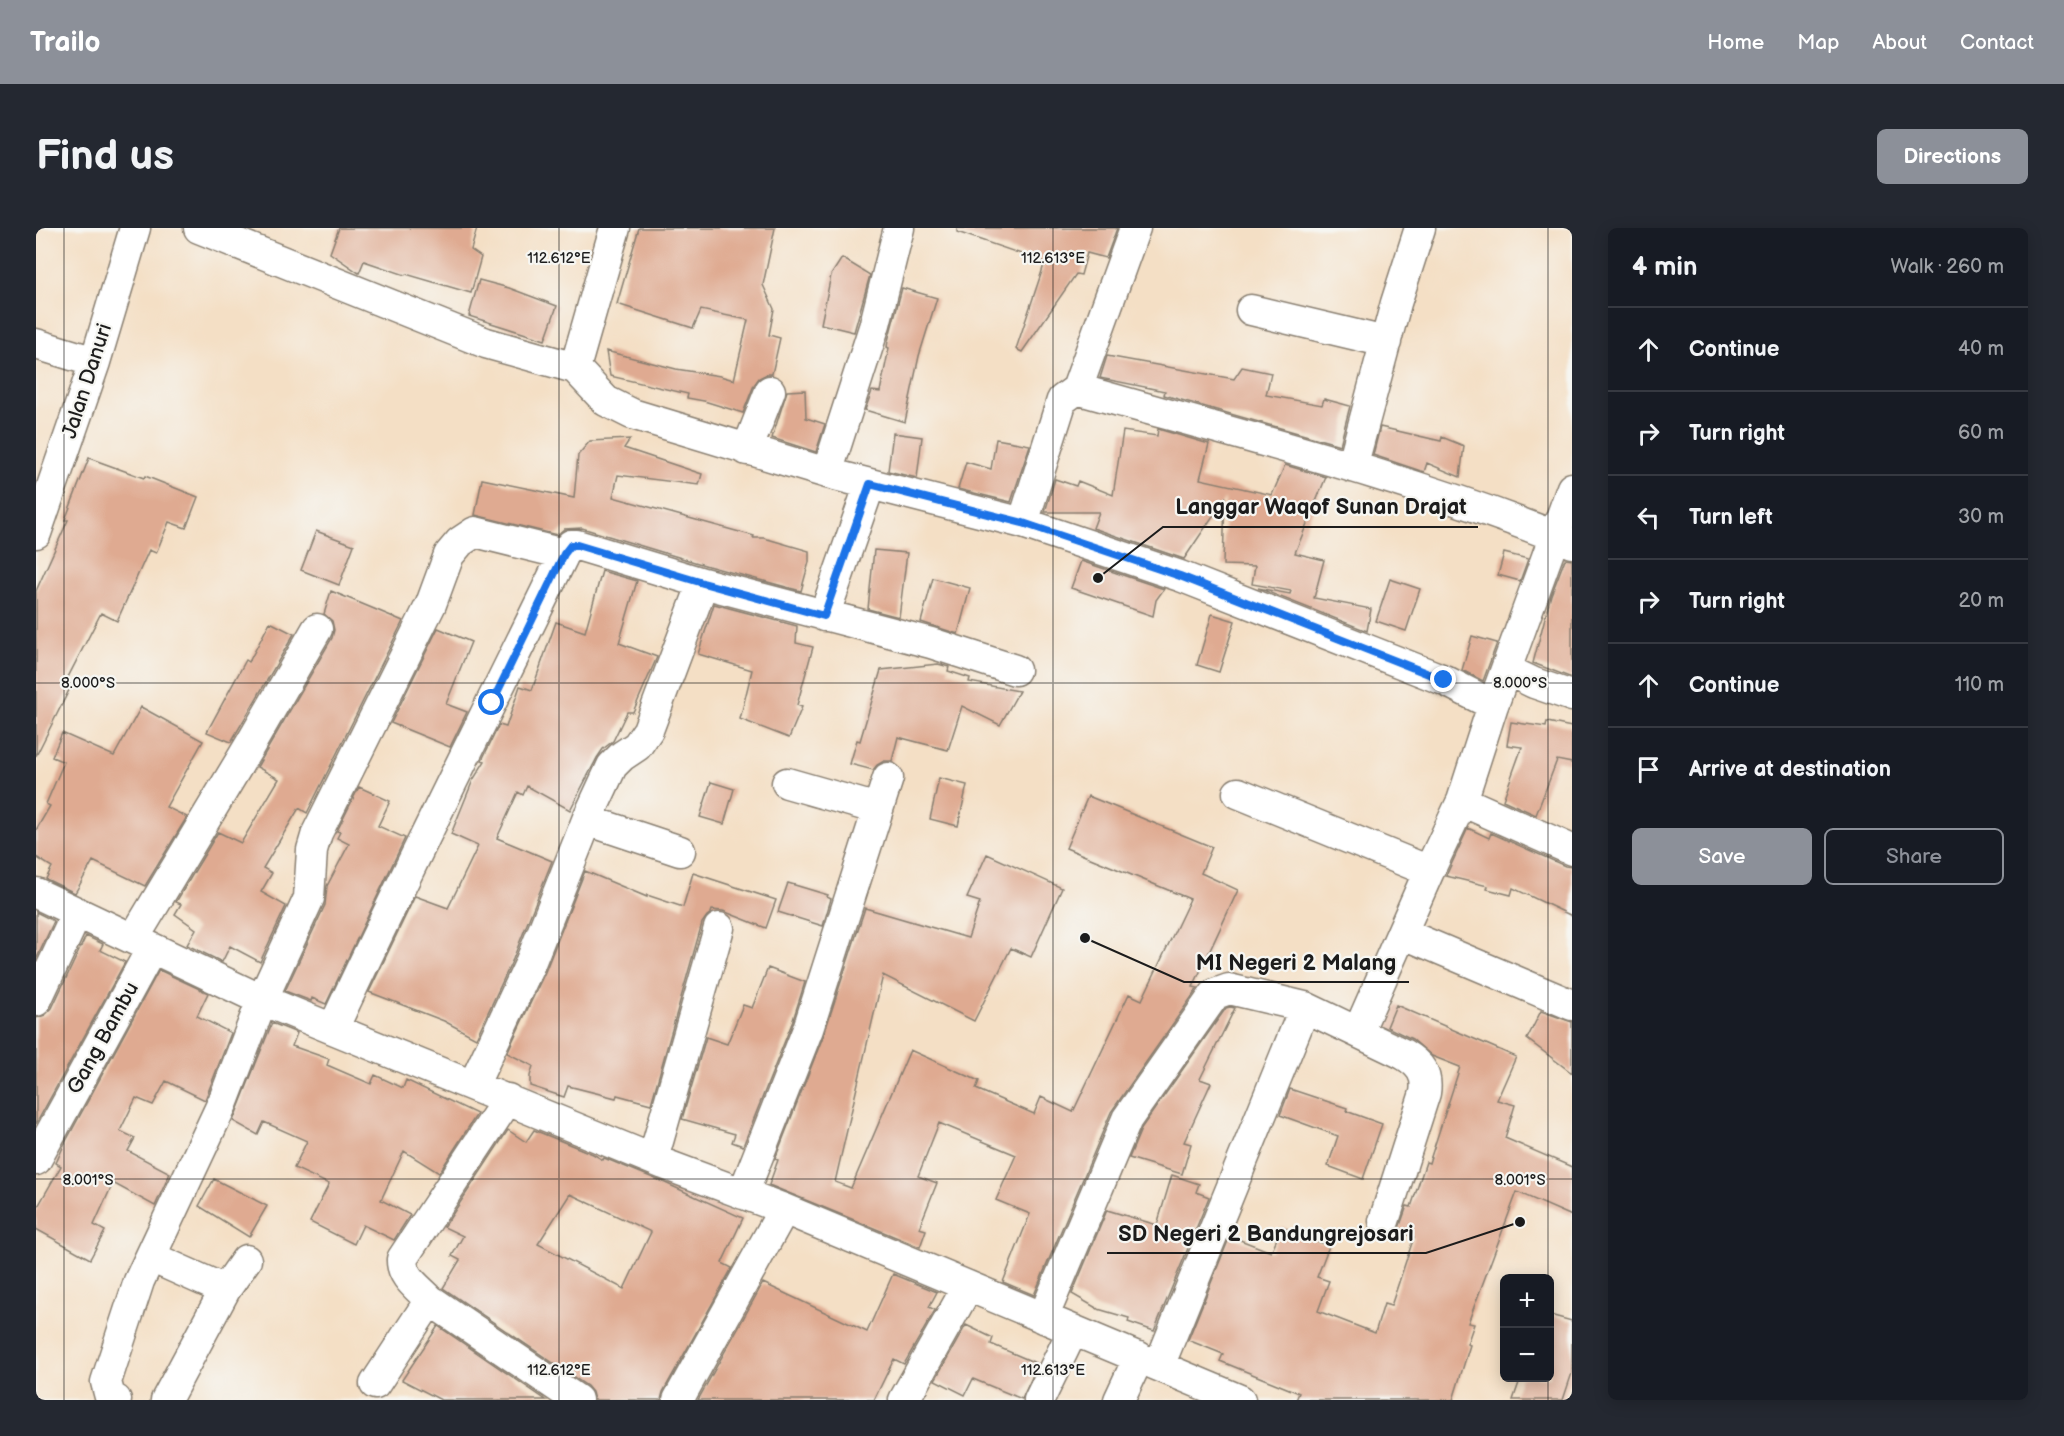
<!DOCTYPE html>
<html lang="en">
<head>
<meta charset="utf-8">
<style>
  body { margin:0; font-family:"Balsamiq Sans",sans-serif; background:#242831; color:#f1f3f6 }
  .controls { position:absolute; right:18px; bottom:18px; display:grid; overflow:hidden; border-radius:9px; box-shadow:0 3px 15px #0003 }
  .controls button { width:54px; height:54px; display:grid; place-items:center; padding:0; border:0; border-bottom:2px solid #363941; background:#171b24; color:#f1f3f6; font:30px sans-serif }
  .stop { position:absolute; width:18px; height:18px; margin:-14px; border:4px solid #1a73e8; border-radius:50%; background:#fff }
  .stop.end { background:#1a73e8; border-color:#fff; box-shadow:0 2px 6px #0008 }
  .list { margin:0; padding:0; list-style:none }
  h2 { display:flex; justify-content:space-between; align-items:center; height:78px; margin:0; padding:0 24px; font-size:26px }
  h2 small { font-size:20px; font-weight:400; color:#9ea1a6 }
  .list li { display:grid; grid-template-columns:39px 1fr auto; gap:18px; align-items:center; box-sizing:border-box; height:84px; padding:0 24px; border-top:2px solid #363941 }
  .list b { display:block; font-size:22px; white-space:nowrap }
  .list em { font-size:20px; font-style:normal; color:#9ea1a6 }
  .actions { display:flex; gap:12px; padding:18px 24px }
  .actions a { flex:1; padding:14px 0; border:2px solid #8c9099; border-radius:9px; text-align:center; font-size:21px; color:#8c9099 }
  .actions .main { background:#8c9099; color:#fff }
  .icon { flex:none; width:33px; height:33px; fill:none; stroke:currentColor; stroke-width:2; stroke-linecap:round; stroke-linejoin:round }
  .map { position:relative; flex:none; width:1536px; height:1172px; overflow:hidden; border-radius:9px }
  header { display:flex; align-items:center; gap:36px; box-sizing:border-box; height:84px; padding:0 30px; background:#8c9099; color:#fff }
  header strong { font-size:28px }
  nav { display:flex; gap:33px; margin-inline-start:auto; font-size:21px }
  .intro { display:flex; align-items:center; justify-content:space-between; box-sizing:border-box; height:144px; padding:0 36px }
  h1 { margin:0; font-size:42px }
  .button { padding:15px 27px; border-radius:9px; background:#8c9099; color:#fff; font-size:21px; font-weight:700 }
  main { display:flex; gap:36px; padding:0 36px }
  aside { flex:1; background:#171b24; border-radius:9px; box-shadow:0 3px 15px #0003 }
  .map>svg:first-child { display:block }
  .building { fill:#dfaa91; fill-rule:evenodd }
  .lines { fill:none; stroke-linecap:round; stroke-linejoin:round }
  .street-casing { stroke:#887e70; stroke-width:33 }
  .street { stroke:#fff; stroke-width:30 }
  .route { stroke:#1a73e8; stroke-width:8 }
  .ticks { fill:none; stroke:#1c1c1c; stroke-width:1.5; stroke-opacity:0.45 }
  .labels { text-anchor:middle; dominant-baseline:central; stroke-width:4.5; stroke-linejoin:round; paint-order:stroke }
  .street-label { font-size:21px; fill:#1c1c1c; stroke:#f6f6f2 }
  .ticks-label { font-size:15px; text-anchor:middle; fill:#1c1c1c; stroke:#f6f6f2; stroke-width:4.5; stroke-linejoin:round; paint-order:stroke }
  .leader { fill:none; stroke:#1c1c1c; stroke-width:2 }
  .callout-dot { fill:#1c1c1c; stroke:#f6f6f2; stroke-width:2 }
  .callout-label { font-size:22px; text-anchor:middle; font-weight:bold; fill:#1c1c1c; stroke:#f6f6f2; stroke-width:4.5; stroke-linejoin:round; paint-order:stroke }
</style>
</head>
<body>
<header>
<strong>Trailo</strong>
<nav><a>Home</a><a>Map</a><a>About</a><a>Contact</a></nav>
</header>
<div class="intro"><h1>Find us</h1><a class="button">Directions</a></div>
<main>
<div class="map">
<svg width="1536" height="1172" viewBox="0 0 1536 1172">
  <rect width="100%" height="100%" fill="#f6f6f2"/>
  <filter id="ink" filterUnits="userSpaceOnUse"><feTurbulence type="fractalNoise" baseFrequency=".0167" numOctaves="2"/><feDisplacementMap in="SourceGraphic" scale="12" xChannelSelector="R" yChannelSelector="G"/><feConvolveMatrix kernelMatrix="1 2 1 2 8 2 1 2 1" color-interpolation-filters="sRGB"/></filter>
  <filter id="wash" filterUnits="userSpaceOnUse"><feTurbulence type="fractalNoise" baseFrequency=".008" numOctaves="4" result="noise"/><feDisplacementMap in="SourceGraphic" scale="24" xChannelSelector="R" yChannelSelector="G"/><feGaussianBlur stdDeviation="1.35" result="paint"/><feColorMatrix in="noise" values="0 0 0 0 0 0 0 0 0 0 0 0 0 0 0 0 0 1.4 0 .05"/><feComposite in="paint" operator="in"/></filter>
  <g filter="url(#wash)">
    <rect width="100%" height="100%" fill="#f4dfc5"/>
    <g id="blocks">
      <path class="building" d="M303 0H441L435 22 445 29 435 65 370 46 369 47 328 33 323 45 294 25Z
        M603 0H739L727 57 738 81 733 107 744 110 736 146H731L723 150 718 157 707 185 668 173 651 170 652 166 574 148 570 123 640 141 684 148 698 152 712 92 665 82 657 100 581 76Z
        M921 0H1081L1070 30 1051 25 1045 47 1040 46 986 124 980 121 1009 34 921 4Z
        M806 30 834 47 818 104 785 96 795 47Z
        M443 52 473 60 521 78 509 112 433 88Z
        M866 60 901 70 883 128 869 194 829 182 836 163 844 164 853 120 851 119 852 113Z
        M1071 128 1198 151 1206 139 1235 145 1230 167 1286 177 1288 171 1314 178 1304 217 1128 167 1129 163 1064 150Z
        M769 162 770 190 789 196 780 224 736 210 751 163Z
        M1344 199 1405 213 1406 209 1428 218 1424 249 1391 235 1388 244 1337 227Z
        M1122 201 1173 216 1164 251 1236 267 1249 237 1290 249 1259 325 1288 332 1278 370 1335 381 1331 403 1222 360 1254 366 1255 363 1216 356 1219 338 1187 337 1189 270 1148 331 1057 300 1063 284H1009L1019 251 1040 258 1042 253 1077 267 1087 203 1121 208Z
        M857 205 886 209 881 250 852 243Z
        M594 211 588 220 666 246 663 257 582 247 577 269 718 308 717 310H728L773 323V334L765 363 672 338 546 300 528 301 521 307 439 287 446 251 538 270 542 227 554 213Z
        M960 211 994 217 975 274 922 261 930 234 955 241Z
        M53 230 108 250 109 248 162 269 150 300 133 294 120 325 113 322 81 393 65 385 27 459 33 462 0 528V363L32 292H29Z
        M280 303 318 317 303 357 265 342Z
        M838 322 871 325 863 389 832 381Z
        M1468 325 1492 331 1484 353 1462 347Z
        M1529 331 1536 332V450L1497 435 1515 367Z
        M1045 333 1128 361 1120 372 1117 388 1035 360Z
        M566 343 601 353 583 415 621 429 597 484H591L577 513 567 521 561 530 534 582 491 558 487 567 482 564 461 610 516 633 477 731 440 810 408 793 333 764 379 668 412 680 442 618 415 606 437 552 449 533 446 532 463 497 470 499 484 458 496 462 520 394 549 404Z
        M897 350 934 360 922 406 885 394Z
        M1354 351 1384 361 1370 403 1340 393Z
        M295 363 367 393 271 585 263 580 227 640 236 645 225 664 250 678 224 734 194 718 186 734 151 717 160 701 139 686 145 676 140 674 182 604 205 615 243 551 221 539 296 410 298 402 296 393 288 386Z
        M678 376 761 398 760 415 777 419 761 477 766 479 753 510 704 491 716 442 662 426Z
        M1176 386 1199 393 1183 444 1161 437Z
        M234 394 258 406 195 514 171 504 210 432 213 434Z
        M402 400 435 414 410 476 431 484 414 519 355 495Z
        M1436 408 1461 415 1447 453 1426 442Z
        M902 436 913 439 912 443 934 450 933 454 983 463 964 497 926 478 912 522 862 509 856 533H848L841 537 837 542 814 536 821 512 824 513 845 442Z
        M105 479 167 513 130 579 151 589 109 658 57 633 39 665 10 651 16 639 0 629V602L14 578 10 576 28 534 16 529 26 505 78 528Z
        M1475 494 1510 499 1511 494 1536 499V535L1521 532 1500 587 1467 572 1486 519 1471 517Z
        M903 550 931 557 922 598 894 591Z
        M675 554 698 561 688 596 664 589Z
        M323 559 354 573 342 598 369 610 290 776 276 770 275 773 249 763 289 677 291 658 313 616 301 610 304 604 301 603Z
        M1052 568 1176 619 1165 645 1202 662 1157 759 1162 760 1075 884 998 1067 967 1054 994 986 960 972 980 927 903 895 882 948 901 955 883 1000 890 1002 884 1019 733 957 742 932 739 931 788 806 829 680 932 710 944 674 931 670 951 626 1026 660 995 729 975 720 938 793 847 747 799 954 815 960 874 822 943 853 940 861 998 886 1005 869 1037 884 1093 766 1106 772 1154 671 1030 620Z
        M1432 600 1453 610 1455 605 1529 638 1536 639V688L1477 660 1475 667 1451 661 1452 658 1410 648Z
        M549 643 611 669V667L647 679 657 645 740 672 730 700 687 683 676 682 675 685 671 688 666 695 615 876 581 867 580 870 532 858 528 869 494 858V848L497 838 471 825 509 744Z
        M752 655 792 667 791 669 795 671 787 698 742 684Z
        M0 684 18 693 0 732Z
        M50 708 67 716 64 722 89 734 0 896V790L9 787 16 780Z
        M732 740 769 754 756 795 707 918 696 914 699 906 646 891 670 809 691 816 707 777 716 780Z
        M123 742 172 765 161 788 195 805 169 872 130 853 117 877 100 870 84 903 99 910 92 923 134 945 119 978 77 955 58 997 69 1003 54 1031 0 1001V982L25 938 20 935 29 915Z
        M1360 777 1480 829 1461 872 1479 877 1469 910 1536 939V988L1481 964 1432 1095 1438 1096 1431 1116 1434 1117 1417 1172H1260L1263 1165 1184 1133 1187 1126 1152 1112 1194 1008 1235 1024 1246 999 1293 1018 1281 1049 1293 1053 1282 1083 1339 1105 1348 1076 1355 1078 1378 1009 1362 1003 1371 978 1375 979 1390 934 1393 935 1424 839 1396 828 1376 811 1351 799Z
        M1194 779 1199 780 1164 851 1175 855 1148 914 1155 916 1146 946 1093 930 1106 899 1190 780Z
        M1505 783 1536 794V845L1491 811Z
        M236 795 261 805 256 818 293 831 291 837 335 856 339 847 367 860 370 852 441 886 403 945 368 923 345 972 374 987 358 1012 327 997 318 1016 274 994 293 956 258 940 271 913 228 894 222 907 197 893Z
        M1254 861 1311 880 1310 883 1346 896 1327 951 1292 938 1302 908 1244 887Z
        M472 902 490 914 498 902 557 926 567 932 568 930 627 954 707 990 686 1035 696 1040 627 1164 625 1172H558L556 1164 551 1158 407 1060 424 1032 416 1028 427 1008 408 999ZM534 966 615 1004 588 1061 502 1016Z
        M1136 947 1163 956 1160 964 1173 969 1118 1103 1092 1094 1093 1090 1062 1081 1036 1066 1071 982 1121 997Z
        M178 951 231 978 213 1009 163 978Z
        M857 1046 901 1064 893 1079 899 1082 868 1136 858 1131 838 1172H662L727 1055 831 1104Z
        M1514 1087 1536 1093V1145L1527 1172H1477L1485 1149H1514Z
        M930 1097 957 1110 955 1116 1002 1136 986 1171 937 1151 929 1167 899 1152Z
        M402 1098 510 1172H405L366 1152Z"/>
    </g>
  </g>
  <g filter="url(#ink)">
    <use href="#blocks" fill-opacity="0" stroke="#887e70" stroke-width="1.5"/>
    <g class="lines">
      <g class="street-casing">
        <path id="street" d="M163 0 450 115 539 140 570 173 596 186 791 245 987 295 1144 348 1408 452 1457 477
          M1215 82 1350 114
          M0 116 59 134
          M539 140 579 0
          M1041 161C1207 208 1376 250 1536 315
          M711 222 734 163
          M1316 239 1360 75 1384 0
          M791 245 839 96 863 0
          M987 295 1026 172 1041 161 1099 0
          M0 305 59 134 99 0
          M788 388 834 256
          M1471 442 1498 455 1536 468
          M751 555 842 581
          M1202 565 1393 643 1426 573 1457 477 1536 260
          M1426 573 1536 622
          M551 592 644 623
          M0 665 226 772 628 936 748 981 1204 1172
          M1366 705 1536 777
          M98 710 214 517 281 401
          M0 773 41 685
          M297 801C371 641 451 485 528 326L535 317H541L667 355 895 415 979 442
          M1322 804 1393 643
          M437 858 493 738 551 592 576 538 586 528 601 518 612 502 667 355
          M617 931 683 700
          M0 932 116 720
          M707 966 772 801 852 550
          M115 1029 189 1062
          M394 1072 541 1172
          M1007 1090 1091 891 1179 766 1193 761 1269 779
          M1123 1138 1269 779 1367 826C1384 836 1392 846 1389 865L1348 993
          M339 1156 394 1072C383 1060 365 1049 366 1031L472 871
          M80 1172 74 1169 70 1154 103 1053 187 874 226 772 273 670 276 622 281 605 395 376 413 327 424 314 439 304 528 326
          M130 1172 189 1062 210 1032
          M642 1172 748 981
          M868 1172 932 1058
          M1003 1172 1037 1102
          M1083 1172 1103 1129"/>
      </g>
      <use href="#street" class="street"/>
    </g>
  </g>
  <g class="lines" filter="url(#ink)">
    <path class="route" d="M456 475 528 326 535 317H541L667 355 788 388 834 256 987 295 1144 348 1408 452"/>
  </g>
  <path class="ticks" d="M28 0V1172M523 0V1172M1017 0V1172M1512 0V1050M0 455H1536M0 951H1536M1512 1150V1172"/>
  <g class="labels">
    <g class="street-label">
      <text transform="translate(51 153) rotate(-72)">Jalan Danuri</text>
      <text transform="translate(67 810) rotate(-61)">Gang Bambu</text>
    </g>
  </g>
  <g class="ticks-label">
    <text x="523" y="35">112.612°E</text>
    <text x="1017" y="35">112.613°E</text>
    <text x="52" y="460">8.000°S</text>
    <text x="1484" y="460">8.000°S</text>
    <text x="52" y="957">8.001°S</text>
    <text x="1484" y="957">8.001°S</text>
    <text x="523" y="1147">112.612°E</text>
    <text x="1017" y="1147">112.613°E</text>
  </g>
  <path class="leader" d="M1062 350L1127 299H1442M1049 710L1148 754H1373M1484 994L1390 1025H1071"/>
  <g class="callout-dot">
    <circle cx="1062" cy="350" r="6"/>
    <circle cx="1049" cy="710" r="6"/>
    <circle cx="1484" cy="994" r="6"/>
  </g>
  <g class="callout-label">
    <text x="1285" y="286">Langgar Waqof Sunan Drajat</text>
    <text x="1260" y="742">MI Negeri 2 Malang</text>
    <text x="1230" y="1013">SD Negeri 2 Bandungrejosari</text>
  </g>
</svg>
<div class="controls">
<button>+</button>
<button>−</button>
</div>
<div class="stop" style="left:456px;top:475px"></div>
<div class="stop end" style="left:1408px;top:452px"></div>
</div>
<aside>
<h2>4 min<small>Walk · 260 m</small></h2>
<ul class="list">
<li><svg class="icon" aria-label="ahead" viewBox="0 0 24 24"><path d="M12 20V5M6 11l6-6 6 6"/></svg><div><b>Continue</b></div><em>40 m</em></li>
<li><svg class="icon" aria-label="right" viewBox="0 0 24 24"><path d="M7 20v-9h11M14 6l5 5-5 5"/></svg><div><b>Turn right</b></div><em>60 m</em></li>
<li><svg class="icon" aria-label="left" viewBox="0 0 24 24"><path d="M17 20v-9H6M10 6l-5 5 5 5"/></svg><div><b>Turn left</b></div><em>30 m</em></li>
<li><svg class="icon" aria-label="right" viewBox="0 0 24 24"><path d="M7 20v-9h11M14 6l5 5-5 5"/></svg><div><b>Turn right</b></div><em>20 m</em></li>
<li><svg class="icon" aria-label="ahead" viewBox="0 0 24 24"><path d="M12 20V5M6 11l6-6 6 6"/></svg><div><b>Continue</b></div><em>110 m</em></li>
<li><svg class="icon" aria-label="arrive" viewBox="0 0 24 24"><path d="M6 21V4h12l-3 4 3 4H6"/></svg><div><b>Arrive at destination</b></div></li>
</ul>
<div class="actions"><a class="main">Save</a><a>Share</a></div>
</aside>
</main>
</body>
</html>
